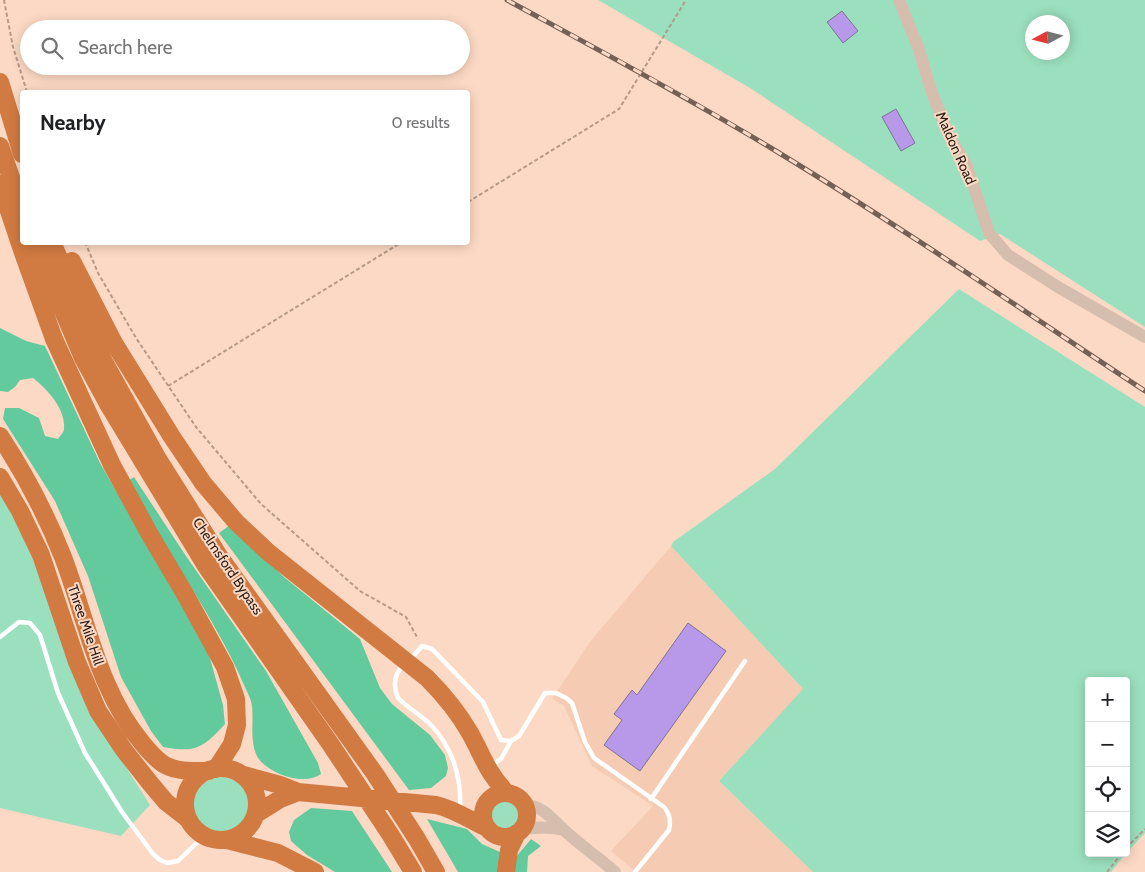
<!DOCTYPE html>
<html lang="en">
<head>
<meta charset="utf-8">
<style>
  body { margin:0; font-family:Cabin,sans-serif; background:#f2f2f2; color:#202124 }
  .controls { position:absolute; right:15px; bottom:15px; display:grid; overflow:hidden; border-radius:5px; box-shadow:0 2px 12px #0003 }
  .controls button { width:45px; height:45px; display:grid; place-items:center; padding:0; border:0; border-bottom:1px solid #e0e0e0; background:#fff; color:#202124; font:25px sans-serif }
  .compass { position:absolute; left:1025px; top:15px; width:45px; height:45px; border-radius:50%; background:#fff; box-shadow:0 2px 12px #0003; rotate:263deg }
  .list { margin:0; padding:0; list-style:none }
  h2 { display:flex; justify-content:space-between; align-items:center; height:65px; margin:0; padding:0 20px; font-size:21px }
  h2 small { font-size:16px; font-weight:400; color:#757577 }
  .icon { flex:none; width:28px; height:28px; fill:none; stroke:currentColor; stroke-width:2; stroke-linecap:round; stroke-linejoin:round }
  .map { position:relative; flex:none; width:1145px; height:872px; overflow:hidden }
  .search { position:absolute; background:#fff; box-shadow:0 2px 12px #0003; left:20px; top:20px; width:450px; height:55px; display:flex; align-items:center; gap:12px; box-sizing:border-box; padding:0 18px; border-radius:28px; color:#757577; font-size:19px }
  .panel { position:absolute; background:#fff; box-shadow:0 2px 12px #0003; left:20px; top:90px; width:450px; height:155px; border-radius:5px }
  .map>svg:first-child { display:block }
  .built { fill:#f5ccb3 }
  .green { fill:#9be0be; fill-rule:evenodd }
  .forest { fill:#62ca9c }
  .building { fill:#b798e9; stroke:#7e7391 }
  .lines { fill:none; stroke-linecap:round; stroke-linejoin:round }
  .path { stroke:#b59989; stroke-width:2; stroke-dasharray:4 2.5; stroke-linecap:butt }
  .lane { stroke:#fff; stroke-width:4.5 }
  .secondary { stroke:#d6beae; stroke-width:12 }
  .highway { stroke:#d17a41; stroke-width:18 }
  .rail-casing { stroke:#756054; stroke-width:5 }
  .rail { stroke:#fcd9c4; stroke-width:3; stroke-dasharray:9; stroke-linecap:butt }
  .labels { text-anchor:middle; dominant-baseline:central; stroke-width:4; stroke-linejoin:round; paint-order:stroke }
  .street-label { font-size:14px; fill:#2a1d16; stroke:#fcd9c4 }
</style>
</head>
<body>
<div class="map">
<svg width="1145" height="872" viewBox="0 0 1145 872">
  <rect width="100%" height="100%" fill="#fcd9c4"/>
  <path class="built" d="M671 546 804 690 719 781 813 872H636L611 851 653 806 592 766 564 706 552 699 589 643Z"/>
  <path class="green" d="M598 0H1145V327L1000 234 980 241 750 88ZM1032 22H1062V52H1032Z
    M959 289 1145 407V833L1126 853V681H1089V853H1126L1111 872H813L719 781 803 689 671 546 673 542 775 469Z
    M0 491 26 543 42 581 90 710 150 805 121 836 0 808Z
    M193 805a28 28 0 1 1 56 0a28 28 0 1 1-56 0Z
    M491 815a14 14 0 1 1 28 0a14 14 0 1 1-28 0Z"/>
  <path class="forest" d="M0 328 26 341 45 346 100 463 208 651 223 705 225 724C203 748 196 753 163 747L151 731 121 677 88 576 55 501 3 419 5 408H19L39 418 45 436 58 439C60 436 64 432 64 429 66 409 47 389 33 378L20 380 15 387 8 392 0 391Z
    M134 477 186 556 266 671 318 763 321 774C304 787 264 773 256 754 249 737 255 717 251 701 248 692 243 684 240 676 226 646 210 618 192 589 170 554 148 518 128 481Z
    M230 525 284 577 360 639 380 688 392 704 430 735 445 755 448 768 446 776 431 788 409 790 219 533Z
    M311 808 352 811 392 872H335L307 855 291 841 289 832 294 820Z
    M427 819 467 829 482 844 500 852 516 857 531 839 541 846 528 856 527 872H458Z"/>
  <path class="building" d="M842 11 858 31 843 43 827 22Z
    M896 109 915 143 901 151 882 117Z
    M688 623 726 651 640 771 604 745 622 720 614 714 632 690 637 695Z"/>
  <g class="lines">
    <path class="path" d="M4 0 13 47 27 92
      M468 202 619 109 686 0
      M85 242 98 273 136 338 196 427 261 504 360 591 406 617 418 639
      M168 386 402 242
      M1126 848 1145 829
      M1107 872 1122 853"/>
    <path class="lane" d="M0 637 19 622 30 623 40 635 58 693 85 753 122 812 153 854 160 860 167 863 178 861 204 836
      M410 660 422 646 432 649 483 702 501 740 511 741 519 736 545 693H556L566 698 572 703 585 742 594 758 664 807C670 815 671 820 669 830L635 872
      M404 665C394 674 393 686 398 698 408 708 421 715 431 725 453 748 462 779 460 810
      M490 766 501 759 511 741
      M651 799 745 661"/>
    <path class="secondary" d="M899 0 918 47 932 93 949 136 967 166 989 233 1008 255 1058 287 1145 337
      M523 803C545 808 549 816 564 830 580 845 599 858 615 872
      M519 831C535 826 548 827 564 830"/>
    <path class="highway" d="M0 82 22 154
      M0 146 22 209
      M0 184 22 250 54 339 112 465 149 533 185 594 225 667 236 699 237 725 232 744 216 769
      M34 242 83 358 108 404 206 566 329 742 390 834 413 872
      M52 242 102 358 158 459 219 556 375 774 417 839 436 872
      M72 261 114 343 172 437 203 483 236 522 268 552 427 678C444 695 458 712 470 733 483 756 487 773 507 793
      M0 436C25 474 46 514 63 557 87 620 98 691 143 744 149 751 156 760 165 765 178 772 194 771 209 771
      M0 477 20 511 41 555 77 662 98 711 124 750 150 783 166 802 189 820
      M185 804a36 36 0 1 1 72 0a36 36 0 1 1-72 0Z
      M240 774 280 785 298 792 436 805C454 809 470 820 487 828
      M483 815a22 22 0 1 1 44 0a22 22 0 1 1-44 0Z
      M256 814 280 799 298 792
      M227 840 278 853 315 872
      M506 872 509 850 517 833"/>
    <g class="rail-casing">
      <path id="rail" d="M507 0C595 48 685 96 771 148 898 225 1021 309 1145 391"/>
    </g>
    <use href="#rail" class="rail"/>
  </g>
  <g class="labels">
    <g class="street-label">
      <text transform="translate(956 148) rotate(66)">Maldon Road</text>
      <text transform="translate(228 566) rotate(56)">Chelmsford Bypass</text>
      <text transform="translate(86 625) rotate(71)">Three Mile Hill</text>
    </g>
  </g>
</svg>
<div class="controls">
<button>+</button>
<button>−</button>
<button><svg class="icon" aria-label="locate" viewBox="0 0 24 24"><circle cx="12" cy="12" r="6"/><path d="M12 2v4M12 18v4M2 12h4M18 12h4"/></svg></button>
<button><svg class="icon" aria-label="layers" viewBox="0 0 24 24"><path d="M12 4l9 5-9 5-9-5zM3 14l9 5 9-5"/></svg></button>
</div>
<svg class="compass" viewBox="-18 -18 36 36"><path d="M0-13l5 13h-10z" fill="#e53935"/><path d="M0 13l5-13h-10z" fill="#757577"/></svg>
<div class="search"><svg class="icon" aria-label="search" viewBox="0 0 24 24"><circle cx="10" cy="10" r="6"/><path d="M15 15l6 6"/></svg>Search here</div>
<section class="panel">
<h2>Nearby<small>0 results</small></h2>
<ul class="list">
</ul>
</section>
</div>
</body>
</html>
